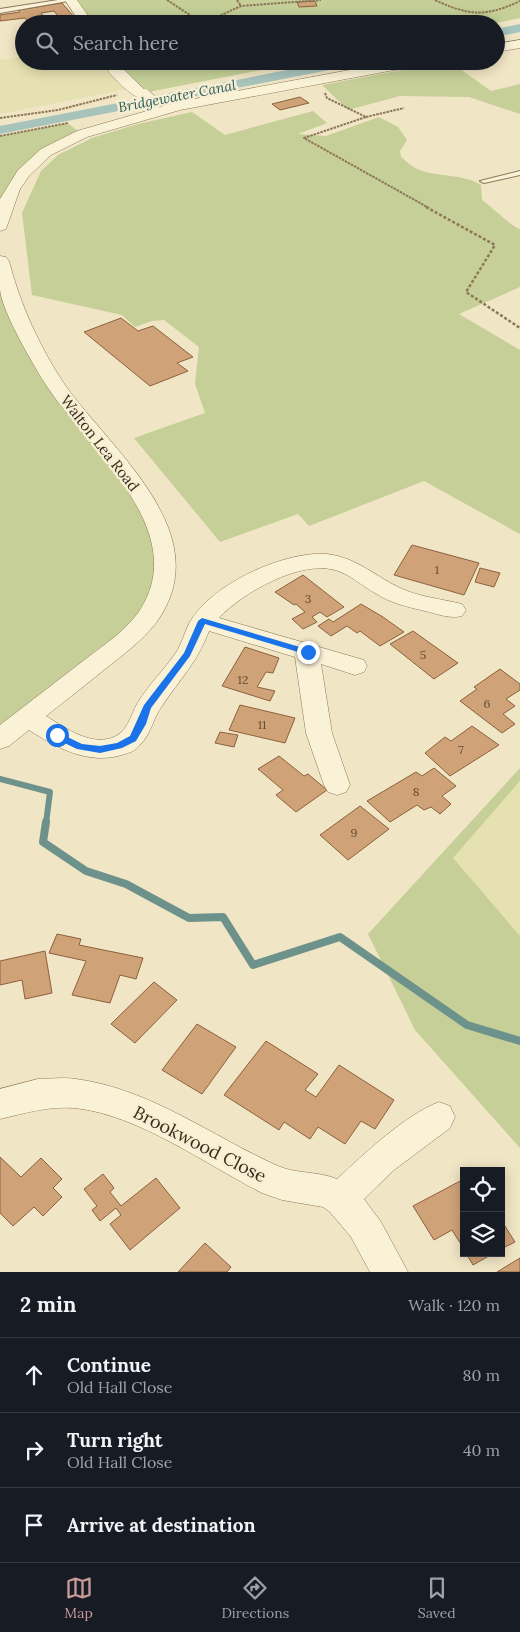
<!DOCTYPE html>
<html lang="en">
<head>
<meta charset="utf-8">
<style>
  body { margin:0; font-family:Lora,serif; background:#20242c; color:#f1f3f6 }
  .controls { position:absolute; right:15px; bottom:15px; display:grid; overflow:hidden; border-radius:0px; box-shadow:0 2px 12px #0003 }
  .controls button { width:45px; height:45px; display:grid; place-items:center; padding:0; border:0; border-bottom:1px solid #363941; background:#171b24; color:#f1f3f6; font:25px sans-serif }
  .stop { position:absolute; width:15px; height:15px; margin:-11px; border:4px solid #1a73e8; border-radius:50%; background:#fff }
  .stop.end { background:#1a73e8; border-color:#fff; box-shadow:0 1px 5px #0008 }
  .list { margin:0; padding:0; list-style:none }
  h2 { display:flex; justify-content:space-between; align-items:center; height:65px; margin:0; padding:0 20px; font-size:21px }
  h2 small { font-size:16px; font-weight:400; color:#9ea1a6 }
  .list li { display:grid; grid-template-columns:32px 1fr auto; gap:15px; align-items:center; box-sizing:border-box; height:75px; padding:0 20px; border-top:1px solid #363941 }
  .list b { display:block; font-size:19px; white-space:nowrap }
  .list p { margin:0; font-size:16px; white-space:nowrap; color:#9ea1a6 }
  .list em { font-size:16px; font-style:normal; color:#9ea1a6 }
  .icon { flex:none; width:28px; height:28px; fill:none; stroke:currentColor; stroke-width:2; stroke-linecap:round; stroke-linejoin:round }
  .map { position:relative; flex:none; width:520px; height:1272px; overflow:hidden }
  .search { position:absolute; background:#171b24; box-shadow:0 2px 12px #0003; left:15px; right:15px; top:15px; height:55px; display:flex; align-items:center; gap:12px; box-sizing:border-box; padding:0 18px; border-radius:28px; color:#9ea1a6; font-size:19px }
  .sheet { height:290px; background:#171b24 }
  nav { display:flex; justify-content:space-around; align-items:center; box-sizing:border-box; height:70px; border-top:1px solid #363941; background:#171b24; font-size:14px; color:#9ea1a6 }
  nav a { display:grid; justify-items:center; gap:2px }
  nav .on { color:#cb9a98 }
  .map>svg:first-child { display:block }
  .farmland { fill:#e6e1b1 }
  .green { fill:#c5cf97 }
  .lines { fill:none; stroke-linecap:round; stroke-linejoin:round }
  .stream-far1 { stroke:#6c928b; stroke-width:6 }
  .stream { stroke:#6c928b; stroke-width:8 }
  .canal { fill:#a6c3bc; fill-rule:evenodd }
  .building { fill:#d0a278; stroke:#8c613e }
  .service-casing { stroke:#8c7759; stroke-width:2 }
  .minor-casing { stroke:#8c7759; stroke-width:1 }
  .path-far1 { stroke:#8c7759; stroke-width:2; stroke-dasharray:2.5 1; stroke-linecap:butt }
  .path { stroke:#8c7759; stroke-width:2.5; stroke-dasharray:3 2; stroke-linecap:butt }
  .service { fill:#faf2d7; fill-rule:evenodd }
  .minor { fill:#faf2d7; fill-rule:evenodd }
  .minor-bridge-casing { stroke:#8c7759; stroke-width:15; stroke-linecap:butt }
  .minor-bridge { stroke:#faf2d7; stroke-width:14 }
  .route { fill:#1a73e8 }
  .labels { text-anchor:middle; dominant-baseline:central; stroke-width:5; stroke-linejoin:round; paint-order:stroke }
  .number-label { font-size:12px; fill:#604b34 }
  .far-water-label { font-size:14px; font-style:italic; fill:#2d5b5b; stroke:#f7efd4 }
  .street-label { font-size:15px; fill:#3b2e1e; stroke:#f7efd4 }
  .near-street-label { font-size:18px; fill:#3b2e1e; stroke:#f7efd4 }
</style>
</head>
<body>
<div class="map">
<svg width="520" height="1272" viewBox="0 0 520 1272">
  <rect width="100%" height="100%" fill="#f0e5c4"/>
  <path class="farmland" d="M24 56V61H101L127 89 0 114V60Z
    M520 781V936L452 858Z"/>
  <path class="green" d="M69 0H520V18L491 24H85Z
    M110 61H308L143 93Z
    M449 61 491 91 520 84V114L469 97 400 96 348 110 322 85Z
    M313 111 327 123 298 134 326 136 379 117 398 127 407 140 400 151 401 157C406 161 411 166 417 169 438 178 462 173 481 185L482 200C491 206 513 228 520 229V287L459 314 520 350V534L424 481 309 526 298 514 220 542 134 438 205 413 195 384 199 347 164 320 152 321 135 327 122 315 32 295 22 213 41 171 58 155 92 138 138 124 192 112 225 135Z
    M67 123 82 134 23 173 0 226V136Z
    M0 261 37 354 161 534 148 616 0 739Z
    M520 768V781L453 858 520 936V1148L415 1030 368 934Z"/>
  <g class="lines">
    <path class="stream-far1" d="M0 779 50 792 46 823"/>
    <path class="stream" d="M46 822 43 842 86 871 126 884 189 918 223 917 253 965 340 937 467 1025 520 1041"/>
    <path class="canal" d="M520 24V32L496 37V29Z
      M334 61H361L355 65 0 134V126Z"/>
  </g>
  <path class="building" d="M315 1 317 6 299 7 297 2Z
    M62 3 75 18 61 20 54 11 41 13 50 24H30L25 18 0 21V15L20 12 18 10Z
    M300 97 309 103 280 110 272 104Z
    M121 318 138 331 153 326 193 357 177 363 188 371 150 386 84 332Z
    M412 545 479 563 464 595 394 575Z
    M480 568 500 573 494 587 475 582Z
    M303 575 344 607 327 617 320 612 312 617 317 622 303 629 292 619 305 612 296 604 294 605 275 592Z
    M361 604 383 617 404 632 380 646 360 631 357 633 347 626 331 636 318 626 329 619 333 622Z
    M413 631 458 663 434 679 390 644Z
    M245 647 279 658 273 673 266 672 257 687 275 691 270 701 222 686Z
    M500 669 520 684V690L506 699 515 706 503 714 515 724 502 733 460 701 477 689 474 687Z
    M240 705 295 718 285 743 229 730Z
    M472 726 499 745 450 776 425 753 445 737 451 741Z
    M220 732 238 735 234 747 215 743Z
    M279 756 304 776 308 774 327 790 296 812 276 795 283 790 258 769Z
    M434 768 456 786 442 796 451 804 440 814 431 807 424 810 417 805 390 822 367 801 416 772 422 776Z
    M360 806 389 829 348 860 320 835Z
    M57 934 81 939 79 945 143 958 136 979 120 975 110 1003 72 995 86 961 49 953Z
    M45 951 52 993 25 999 22 980 0 985V961Z
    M154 982 177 1000 135 1043 111 1024Z
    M197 1024 236 1047 202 1094 162 1070Z
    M266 1041 318 1074 305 1090 316 1097 339 1065 394 1100 375 1129 361 1121 345 1144 318 1127 310 1139 284 1122 279 1130 224 1095Z
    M0 1157 21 1177 41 1158 62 1179 53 1188 62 1197 43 1216 34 1207 13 1226 0 1213Z
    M103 1174 114 1188 110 1192 121 1206 156 1178 180 1208 130 1250 110 1224 121 1215 116 1208 100 1221 92 1210 97 1206 84 1189Z
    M464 1179V1249L452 1230 434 1240 413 1206Z
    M501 1220 515 1242 501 1249Z
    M205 1243 231 1267 227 1272H178Z
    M466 1253H494L473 1265Z
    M520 1258V1272H497Z"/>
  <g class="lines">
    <g class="service-casing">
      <path id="service" d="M58 0H74L0 13V9Z
        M520 171V175L484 183 480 181Z"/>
    </g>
    <g class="minor-casing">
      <path id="minor" d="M65 0H77L94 24H81Z
        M520 40V48L496 52V44Z
        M100 61H115L151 96 149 99C134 103 109 73 100 61Z
        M398 61H428L421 65 180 110 87 137 51 155 29 176 20 189 6 229 0 231V199L18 170 41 149 77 131 178 102Z
        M0 256 6 257 9 261C20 304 40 348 65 385 112 451 220 535 156 623 142 641 123 655 105 669 86 685 66 700 46 716 65 728 93 748 116 736 129 730 132 710 140 699 150 683 164 670 175 654 183 643 185 628 193 617 216 584 274 557 314 554 349 551 371 574 400 588 419 597 442 599 462 604L466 610 462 616C450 619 437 614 425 611 408 607 390 603 375 593 362 586 350 574 335 570 300 560 242 593 219 618L364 660 367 666 364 672 355 675 321 664 332 733 350 785 346 792 337 795 328 792 324 785 306 733 295 657 209 631C197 663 180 679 162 706 153 718 151 735 139 746 135 751 129 753 122 755 88 765 57 748 29 730L9 746 0 749V725C29 703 58 680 87 658 104 645 125 631 138 613 194 533 89 449 48 388 35 368 2 312 0 290 0 279 0 267 0 256Z
        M38 1079C51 1079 64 1077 76 1079 151 1089 211 1136 278 1166 296 1174 318 1171 337 1179 364 1154 405 1115 439 1102L450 1106 455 1117 450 1128 394 1170 364 1199 381 1222 408 1272H370L351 1237 330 1212 323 1207 282 1200 262 1193C205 1164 139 1115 75 1108 49 1106 25 1113 0 1119V1089Z"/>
    </g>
    <path class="path-far1" d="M167 0 196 19 215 18 241 6 321 0
      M237 0 241 6
      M435 0C469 16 486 17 520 1
      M325 93 327 98 366 117 304 138 429 208
      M366 117 404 108
      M0 118 58 110 117 95
      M0 136 68 123"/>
    <path class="path" d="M426 207 495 245 466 292 520 328"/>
    <use href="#service" class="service"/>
    <use href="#minor" class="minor"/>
    <g class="minor-bridge-casing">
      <path id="minor-bridge" d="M144 96 153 104"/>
    </g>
    <use href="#minor-bridge" class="minor-bridge"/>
  </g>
  <path class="route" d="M202 618 310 650 312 652 308 655 205 624 190 656 151 708 146 724 136 741 122 748 100 753 77 749 54 738V733L57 732 82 744 100 746 117 743 130 736 144 705 184 653 198 621Z"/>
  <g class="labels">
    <g class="number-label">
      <text x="437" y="569">1</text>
      <text x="308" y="598">3</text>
      <text x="423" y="654">5</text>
      <text x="243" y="679">12</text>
      <text x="487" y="703">6</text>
      <text x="262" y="724">11</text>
      <text x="461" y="749">7</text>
      <text x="416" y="791">8</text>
      <text x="354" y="832">9</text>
    </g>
    <g class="far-water-label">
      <text transform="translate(177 96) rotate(-11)">Bridgewater Canal</text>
    </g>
    <g class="street-label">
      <text transform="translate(100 443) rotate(52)">Walton Lea Road</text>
    </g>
    <g class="near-street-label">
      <text transform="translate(200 1144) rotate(27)">Brookwood Close</text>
    </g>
  </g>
</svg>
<div class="controls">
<button><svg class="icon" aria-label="locate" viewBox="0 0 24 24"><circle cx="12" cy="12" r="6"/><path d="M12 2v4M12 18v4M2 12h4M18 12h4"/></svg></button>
<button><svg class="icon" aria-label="layers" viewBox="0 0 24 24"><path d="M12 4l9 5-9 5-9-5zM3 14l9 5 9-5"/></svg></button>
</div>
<div class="stop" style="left:57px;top:735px"></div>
<div class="stop end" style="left:308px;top:652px"></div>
<div class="search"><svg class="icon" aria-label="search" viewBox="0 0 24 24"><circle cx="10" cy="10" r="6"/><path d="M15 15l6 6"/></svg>Search here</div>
</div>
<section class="sheet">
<h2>2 min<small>Walk · 120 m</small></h2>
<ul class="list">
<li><svg class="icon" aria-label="ahead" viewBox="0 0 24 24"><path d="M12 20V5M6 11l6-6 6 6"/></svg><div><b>Continue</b><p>Old Hall Close</p></div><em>80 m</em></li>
<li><svg class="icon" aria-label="right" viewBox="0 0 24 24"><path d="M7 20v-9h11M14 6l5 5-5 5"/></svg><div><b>Turn right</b><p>Old Hall Close</p></div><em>40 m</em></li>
<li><svg class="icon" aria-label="arrive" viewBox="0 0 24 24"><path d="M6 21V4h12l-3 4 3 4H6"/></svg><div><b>Arrive at destination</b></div></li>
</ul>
</section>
<nav>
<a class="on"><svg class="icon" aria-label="map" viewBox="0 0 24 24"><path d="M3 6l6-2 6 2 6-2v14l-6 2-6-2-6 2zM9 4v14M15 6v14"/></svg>Map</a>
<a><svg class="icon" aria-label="directions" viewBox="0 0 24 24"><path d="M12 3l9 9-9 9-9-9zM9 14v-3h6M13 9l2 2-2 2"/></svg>Directions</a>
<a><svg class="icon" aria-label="saved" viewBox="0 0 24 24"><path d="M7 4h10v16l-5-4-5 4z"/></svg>Saved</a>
</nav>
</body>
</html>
